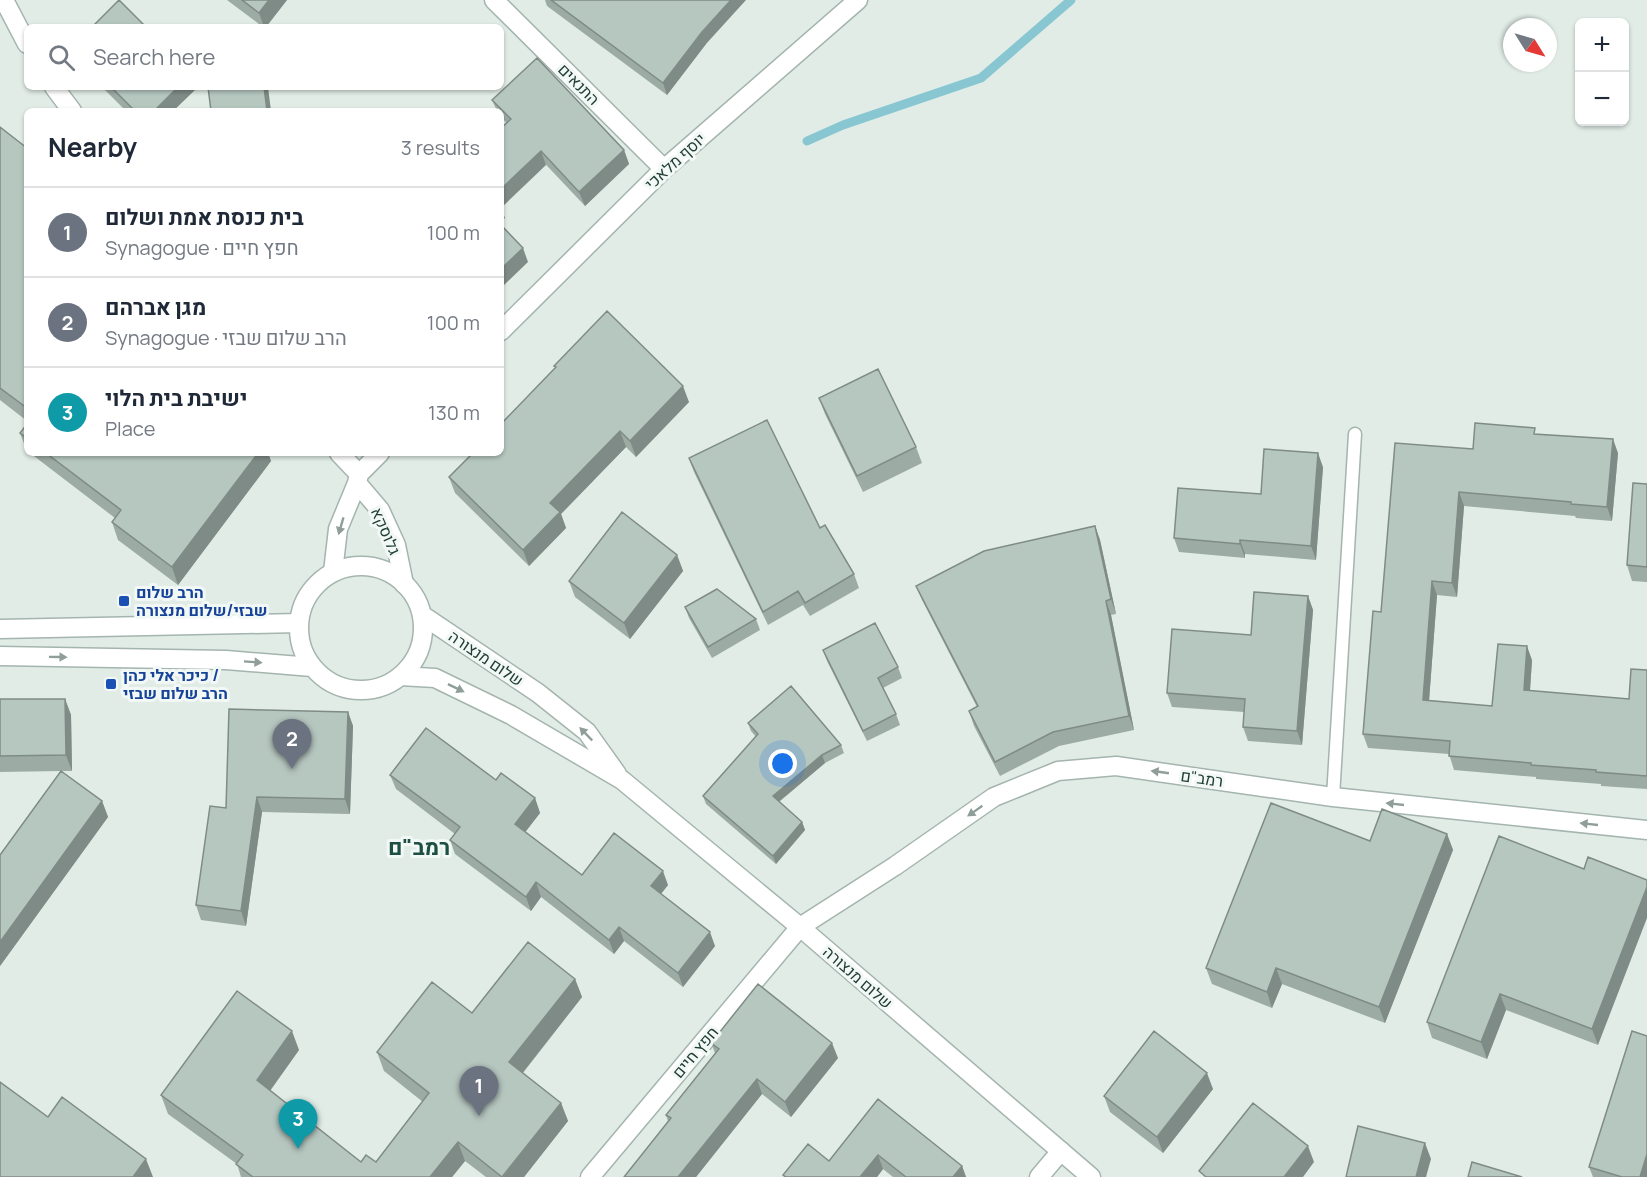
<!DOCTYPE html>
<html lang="en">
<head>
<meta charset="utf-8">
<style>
  body { margin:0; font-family:Manrope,Heebo,sans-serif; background:#f2f2f3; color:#1f2937 }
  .controls { position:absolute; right:18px; top:18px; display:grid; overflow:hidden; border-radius:9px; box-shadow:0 2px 4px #0004 }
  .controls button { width:54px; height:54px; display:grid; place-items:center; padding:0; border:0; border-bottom:2px solid #e0e1e3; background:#fff; color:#1f2937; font:30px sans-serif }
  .compass { position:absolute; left:1503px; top:18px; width:54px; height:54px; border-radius:50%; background:#fff; box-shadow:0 2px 4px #0004; rotate:127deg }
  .you { position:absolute; left:783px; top:764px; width:21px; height:21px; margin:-15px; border:4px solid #fff; border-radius:50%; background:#1a73e8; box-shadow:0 0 0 9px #1a73e833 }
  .badge { display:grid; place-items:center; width:39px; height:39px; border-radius:50%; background:#7e4f46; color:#fff; font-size:20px; font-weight:700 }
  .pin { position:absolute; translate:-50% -50px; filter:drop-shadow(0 2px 3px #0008) }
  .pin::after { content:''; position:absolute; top:32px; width:21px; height:18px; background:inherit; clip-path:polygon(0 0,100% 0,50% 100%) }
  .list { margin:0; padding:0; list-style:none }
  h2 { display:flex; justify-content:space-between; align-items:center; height:78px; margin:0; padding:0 24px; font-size:26px }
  h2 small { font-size:20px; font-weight:400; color:#747a83 }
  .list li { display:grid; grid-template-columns:39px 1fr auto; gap:18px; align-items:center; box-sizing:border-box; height:90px; padding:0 24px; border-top:2px solid #e0e1e3 }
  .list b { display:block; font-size:22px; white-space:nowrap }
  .list p { margin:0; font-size:20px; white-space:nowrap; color:#747a83 }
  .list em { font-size:20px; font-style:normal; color:#747a83 }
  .icon { flex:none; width:33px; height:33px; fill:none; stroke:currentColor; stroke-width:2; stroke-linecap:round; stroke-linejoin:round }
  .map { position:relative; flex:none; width:1647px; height:1177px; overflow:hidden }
  .search { position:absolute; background:#fff; box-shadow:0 2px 4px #0004; left:24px; top:24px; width:480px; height:66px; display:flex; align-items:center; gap:15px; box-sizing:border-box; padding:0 21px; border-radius:9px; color:#747a83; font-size:22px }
  .panel { position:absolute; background:#fff; box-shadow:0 2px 4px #0004; left:24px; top:108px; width:480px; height:348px; border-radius:9px }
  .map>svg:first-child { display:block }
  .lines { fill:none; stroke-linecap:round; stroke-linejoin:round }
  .stream { stroke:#88c7d2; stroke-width:9 }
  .service-casing { stroke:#a4b4ae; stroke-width:15 }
  .minor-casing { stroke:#a4b4ae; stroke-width:21 }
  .tertiary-casing { stroke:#a4b4ae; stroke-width:21 }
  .service { stroke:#fff; stroke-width:12 }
  .minor { stroke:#fff; stroke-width:18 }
  .tertiary { stroke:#fff; stroke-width:18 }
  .wall { fill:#9daba5 }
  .shaded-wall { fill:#7f8b86 }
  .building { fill:#b6c7c0; stroke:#7f8b86; stroke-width:1.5 }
  .oneway { fill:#909e9a }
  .transit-dot { fill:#1a4fb4; stroke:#f2f8f5; stroke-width:2 }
  .labels { text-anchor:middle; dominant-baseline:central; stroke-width:6; stroke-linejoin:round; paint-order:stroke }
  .street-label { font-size:16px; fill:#213d35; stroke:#f2f8f5 }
  .transit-label { font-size:16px; font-weight:bold; fill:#164399; stroke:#f2f8f5; text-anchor:start }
  .district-label { font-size:22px; font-weight:bold; fill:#1d4f43; stroke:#f2f8f5 }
</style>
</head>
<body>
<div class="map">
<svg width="1647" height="1177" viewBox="0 0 1647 1177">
  <rect width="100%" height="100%" fill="#e1ece7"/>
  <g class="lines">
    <path class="stream" d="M807 141 843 125 981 78 1071 0"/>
    <g class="service-casing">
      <path id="service" d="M1333 797 1355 434"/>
    </g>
    <g class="minor-casing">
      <path id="minor" d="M4 0 27 44
        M494 0 664 169
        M54 87 72 111
        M501 331 664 169 858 0
        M359 474 380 453
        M357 483 380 510 396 545 404 584
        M333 572 338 529 357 483 359 474 339 453
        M590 1177 800 927 895 866 994 797 1058 771 1116 766 1333 797 1647 830
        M1039 1177 1061 1151"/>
    </g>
    <g class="tertiary-casing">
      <path id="tertiary" d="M299 628a62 62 0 1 1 124 0a62 62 0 1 1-124 0Z
        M422 615 538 693 587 732 617 774
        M0 629 299 623
        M0 656 226 660 312 667
        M400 676 435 678 511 715 622 780 800 927 1091 1177"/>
    </g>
    <use href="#service" class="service"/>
    <use href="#minor" class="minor"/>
    <use href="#tertiary" class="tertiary"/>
  </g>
  <path class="wall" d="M227 0H287L266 27H263Z
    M545 0H551L706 44 667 95 547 6Z
    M102 87H198L173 111H126Z
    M492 100 624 150 629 164 585 206 501 117V111H497Z
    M0 127 27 148V421L0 400Z
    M554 366 689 402 636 457 626 447 561 514 566 528 529 566 455 493 449 477 555 368Z
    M819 398 916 447 922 463 863 492 825 414Z
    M27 424V451L20 433Z
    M1537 434 1618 453 1612 521 1576 518 1575 516 1464 506 1457 597 1437 595 1429 701 1492 706 1532 660 1530 691 1629 699 1647 670V789L1601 786V784L1536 779V777L1454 770 1449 754 1368 748 1363 734 1381 612 1473 449Z
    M30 453H268L271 461 178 585 118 540 112 522 115 518Z
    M689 458 820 528 854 574 859 588 810 616 803 605 768 625 694 472Z
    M1323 467 1316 560 1245 554V558L1179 552 1174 538 1261 494Z
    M1647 484V582L1632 581 1627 565Z
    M1095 526 1100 540 1116 614 1111 615 1134 730 1059 746 1000 776 974 726 969 711 977 707 922 600 916 586Z
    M677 555 683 571 630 639 575 597 569 581Z
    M1308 596 1313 610 1302 745 1248 741 1243 727 1244 712 1172 707 1167 693Z
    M685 607 756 619 760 630 712 658 689 618Z
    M823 650 898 667 902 678 883 688 896 714 900 725 867 741 827 661Z
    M0 699H65L71 715 72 771H61L102 801 108 817 0 966V855L61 771 0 772Z
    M348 712 353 726 350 814 262 812 246 926 201 920 196 905 226 808Z
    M748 723 841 745 844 753 825 763 779 802 802 822 805 830 776 864 706 804 703 796 756 737 751 731Z
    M390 775 496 780 535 798 540 813 525 832 582 875 668 885 661 894 715 946 683 987 624 941 614 954 541 897 531 911 455 854 450 840 455 834 396 789Z
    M1447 834 1453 850 1385 1023 1282 984 1272 1008 1212 984 1206 968 1370 841Z
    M1584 869 1598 1045 1506 1010 1487 1059 1432 1038 1427 1022Z
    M575 979 582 997 523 1073 561 1103 568 1121 524 1177H486L465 1161 452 1177H241L237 1164 168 1114 161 1095 299 1050 270 1091 361 1162H376L423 1102 384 1071 377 1052 472 1013Z
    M711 1043 838 1058 791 1117 762 1094 696 1177H624L668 1121 666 1115 715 1053Z
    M1213 1089 1163 1153 1110 1112 1104 1096Z
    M878 1099 962 1166 966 1177H893L883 1169 877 1177H784L783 1175 829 1161Z
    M1589 1167 1647 1177H1593Z"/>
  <path class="shaded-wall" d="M269 0H287L266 27H264L259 13Z
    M731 0H746L706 44 667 95 663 83 702 32Z
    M178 87H198L173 111H154Z
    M264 87H268L271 111H267Z
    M624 150 629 164 585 206 579 192Z
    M541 151 546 165 501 208V189Z
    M501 208 505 218 501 221Z
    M523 248 528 262 501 288V269Z
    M683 386 689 402 636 457 630 441Z
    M620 431 626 447 561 514 566 528 529 566 523 550 550 503Z
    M1613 439 1618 453 1612 521 1607 507Z
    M258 453H268L271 461 178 585 172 567Z
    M1318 453 1323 467 1316 560 1311 546Z
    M1459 492 1464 506 1457 597 1452 583Z
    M1095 526 1100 540 1116 614 1111 599Z
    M1240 540 1245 554V558L1240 544Z
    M677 555 683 571 630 639 624 623Z
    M1432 581 1437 595 1428 714 1423 700Z
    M1308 596 1313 610 1302 745 1297 731Z
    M1106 601 1111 615 1134 730 1129 716Z
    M1527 646 1532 660 1529 704 1524 690Z
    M65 699 71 715 72 771 66 755Z
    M348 712 353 726 350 814 345 799Z
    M822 755 825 763 776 804 773 796Z
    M257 797 262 812 246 926 241 911Z
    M535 798 540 813 520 839 515 824Z
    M102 801 108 817 0 966V942Z
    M802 822 805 830 776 864 773 856Z
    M1447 834 1453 850 1385 1023 1379 1007Z
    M663 871 668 885 656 900 651 886Z
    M536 882 541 897 531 911 526 897Z
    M1647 887V918L1598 1045 1592 1029Z
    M619 927 624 941 614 954 609 940Z
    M710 932 715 946 683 987 678 973Z
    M1276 968 1282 984 1272 1008 1267 992Z
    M575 979 582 997 516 1081 509 1062Z
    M1500 994 1506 1010 1487 1059 1481 1042Z
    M292 1031 299 1050 264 1099 257 1080Z
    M832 1043 838 1058 791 1117 785 1102Z
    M1207 1073 1213 1089 1163 1153 1157 1137Z
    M757 1079 762 1094 696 1177H678Z
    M561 1103 568 1121 524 1177H503Z
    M458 1142 465 1161 452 1177H430Z
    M1425 1143 1431 1159 1426 1177H1416Z
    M1308 1146 1314 1162 1303 1177H1284Z
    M1647 1154V1177H1640Z
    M878 1155 883 1169 877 1177H860Z
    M146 1159 153 1177H133Z
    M962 1166 966 1177H953Z"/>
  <path class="building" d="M119 0 146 27H92Z
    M242 0H269L259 13Z
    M551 0H731L702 32 663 83Z
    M537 58 624 150 579 192 541 151 501 189V128L511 119 492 100Z
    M111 87H178L154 111H135Z
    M208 87H264L267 111H211Z
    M0 127 27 148V157L25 160 27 163V408L0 388Z
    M501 225 523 248 501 269Z
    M607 311 683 386 630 441 620 431 550 503 560 512 523 550 449 477 473 453H501V424L556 367 554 366Z
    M878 369 916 447 857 476 819 398Z
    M767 420 820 528 825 525 854 574 805 603 798 591 763 612 689 458Z
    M1475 423 1535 428 1534 434 1613 439 1607 507 1571 504V502L1459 492 1452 583 1432 581 1423 700 1492 706 1498 644 1527 646 1524 690 1629 699 1631 669 1647 670V776L1596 772V770L1531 765V763L1449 756 1450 741 1363 734 1373 611 1381 612 1395 443 1473 449Z
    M27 424V438L20 433Z
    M1264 449 1318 453 1311 546 1240 540V544L1174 538 1178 488 1261 494Z
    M46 453H258L172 567 112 522 121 510Z
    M1633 483 1647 484V567L1627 565Z
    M622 512 677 555 624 623 569 581Z
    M1095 526 1111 599 1106 601 1129 716 1053 732 995 762 969 711 978 706 916 586 984 551Z
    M717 589 756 619 708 647 685 607Z
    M1254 592 1308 596 1297 731 1243 727 1245 699 1167 693 1172 629 1251 635Z
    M875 623 898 667 878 678 896 714 863 731 823 650Z
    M791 686 841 745 822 755 773 796 802 822 773 856 703 796 758 734 748 723Z
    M0 699H65L66 755 0 756Z
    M229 709 348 712 345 799 257 797 241 911 196 905 210 806 226 808Z
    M426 728 496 780 501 773 535 798 515 824 582 875 614 833 663 871 651 886 710 932 678 973 619 927 609 940 536 882 526 897 450 840 460 827 390 775Z
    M61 771 102 801 0 942V855Z
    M1271 803 1370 841 1382 809 1447 834 1379 1007 1276 968 1267 992 1206 968Z
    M1499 836 1584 869 1588 857 1647 880V887L1592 1029 1500 994 1481 1042 1427 1022Z
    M528 942 575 979 509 1062 561 1103 502 1177 458 1142 430 1177H253L236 1164 243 1155 161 1095 237 991 292 1031 257 1080 361 1162 366 1155 376 1162 429 1093 377 1052 432 982 472 1013Z
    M758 984 832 1043 785 1102 757 1079 678 1177H624L671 1118 666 1115 719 1049 711 1043Z
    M1154 1031 1207 1073 1157 1137 1104 1096Z
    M1632 1031 1647 1036V1154L1640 1177H1622L1589 1167Z
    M0 1082 48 1117 62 1097 146 1159 133 1177H0Z
    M878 1099 962 1166 953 1177H906L878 1155 860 1177H786L783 1175 808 1144 829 1161Z
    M1253 1103 1308 1146 1284 1177H1206L1199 1171Z
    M1358 1126 1425 1143 1416 1177H1346Z
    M1472 1162 1522 1177H1468Z"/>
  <defs><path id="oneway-solid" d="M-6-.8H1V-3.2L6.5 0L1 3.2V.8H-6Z" transform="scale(1.5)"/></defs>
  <g class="oneway">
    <use href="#oneway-solid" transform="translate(341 526) rotate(106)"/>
    <use href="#oneway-solid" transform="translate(58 657) rotate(1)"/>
    <use href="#oneway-solid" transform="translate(253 662) rotate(4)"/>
    <use href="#oneway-solid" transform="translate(456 688) rotate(26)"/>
    <use href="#oneway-solid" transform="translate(586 734) rotate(-134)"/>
    <use href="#oneway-solid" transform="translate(1160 772) rotate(-172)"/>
    <use href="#oneway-solid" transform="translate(1395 804) rotate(-174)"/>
    <use href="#oneway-solid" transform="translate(975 811) rotate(145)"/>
    <use href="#oneway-solid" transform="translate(1589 824) rotate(-174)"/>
  </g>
  <g class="transit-dot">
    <rect x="118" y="595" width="12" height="12" rx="3"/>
    <rect x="105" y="678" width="12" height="12" rx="3"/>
  </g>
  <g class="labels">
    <g class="street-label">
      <text transform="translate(579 84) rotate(45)">התנאים</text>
      <text transform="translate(675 161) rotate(-42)">יוסף מלאכי</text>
      <text transform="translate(386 531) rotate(66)">גלוסקא</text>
      <text transform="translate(486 658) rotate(34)">שלום מנצורה</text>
      <text transform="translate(1202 778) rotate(8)">רמב"ם</text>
      <text transform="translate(858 977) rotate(41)">שלום מנצורה</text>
      <text transform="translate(695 1052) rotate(-50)">חפץ חיים</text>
    </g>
    <g class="transit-label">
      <text x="136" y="592">הרב שלום<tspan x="136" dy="18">שבזי/שלום מנצורה</tspan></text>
      <text x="123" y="675">כיכר אלי כהן /<tspan x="123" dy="18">הרב שלום שבזי</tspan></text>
    </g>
    <g class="district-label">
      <text x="419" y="847">רמב"ם</text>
    </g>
  </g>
</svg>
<div class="controls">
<button>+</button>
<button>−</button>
</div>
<svg class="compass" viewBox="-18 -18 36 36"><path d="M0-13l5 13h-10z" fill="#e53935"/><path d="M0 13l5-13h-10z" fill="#747a83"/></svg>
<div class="you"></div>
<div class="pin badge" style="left:479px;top:1116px;background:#6b7280">1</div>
<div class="pin badge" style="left:292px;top:769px;background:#6b7280">2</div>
<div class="pin badge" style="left:298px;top:1149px;background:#0f9aa8">3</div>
<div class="search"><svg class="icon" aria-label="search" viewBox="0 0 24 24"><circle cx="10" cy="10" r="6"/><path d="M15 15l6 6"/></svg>Search here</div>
<section class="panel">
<h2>Nearby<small>3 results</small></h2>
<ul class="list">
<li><span class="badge" style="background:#6b7280">1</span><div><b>בית כנסת אמת ושלום</b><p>Synagogue · חפץ חיים</p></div><em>100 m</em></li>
<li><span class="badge" style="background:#6b7280">2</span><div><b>מגן אברהם</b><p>Synagogue · הרב שלום שבזי</p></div><em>100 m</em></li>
<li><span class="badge" style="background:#0f9aa8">3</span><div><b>ישיבת בית הלוי</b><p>Place</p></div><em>130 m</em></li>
</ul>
</section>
</div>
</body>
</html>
